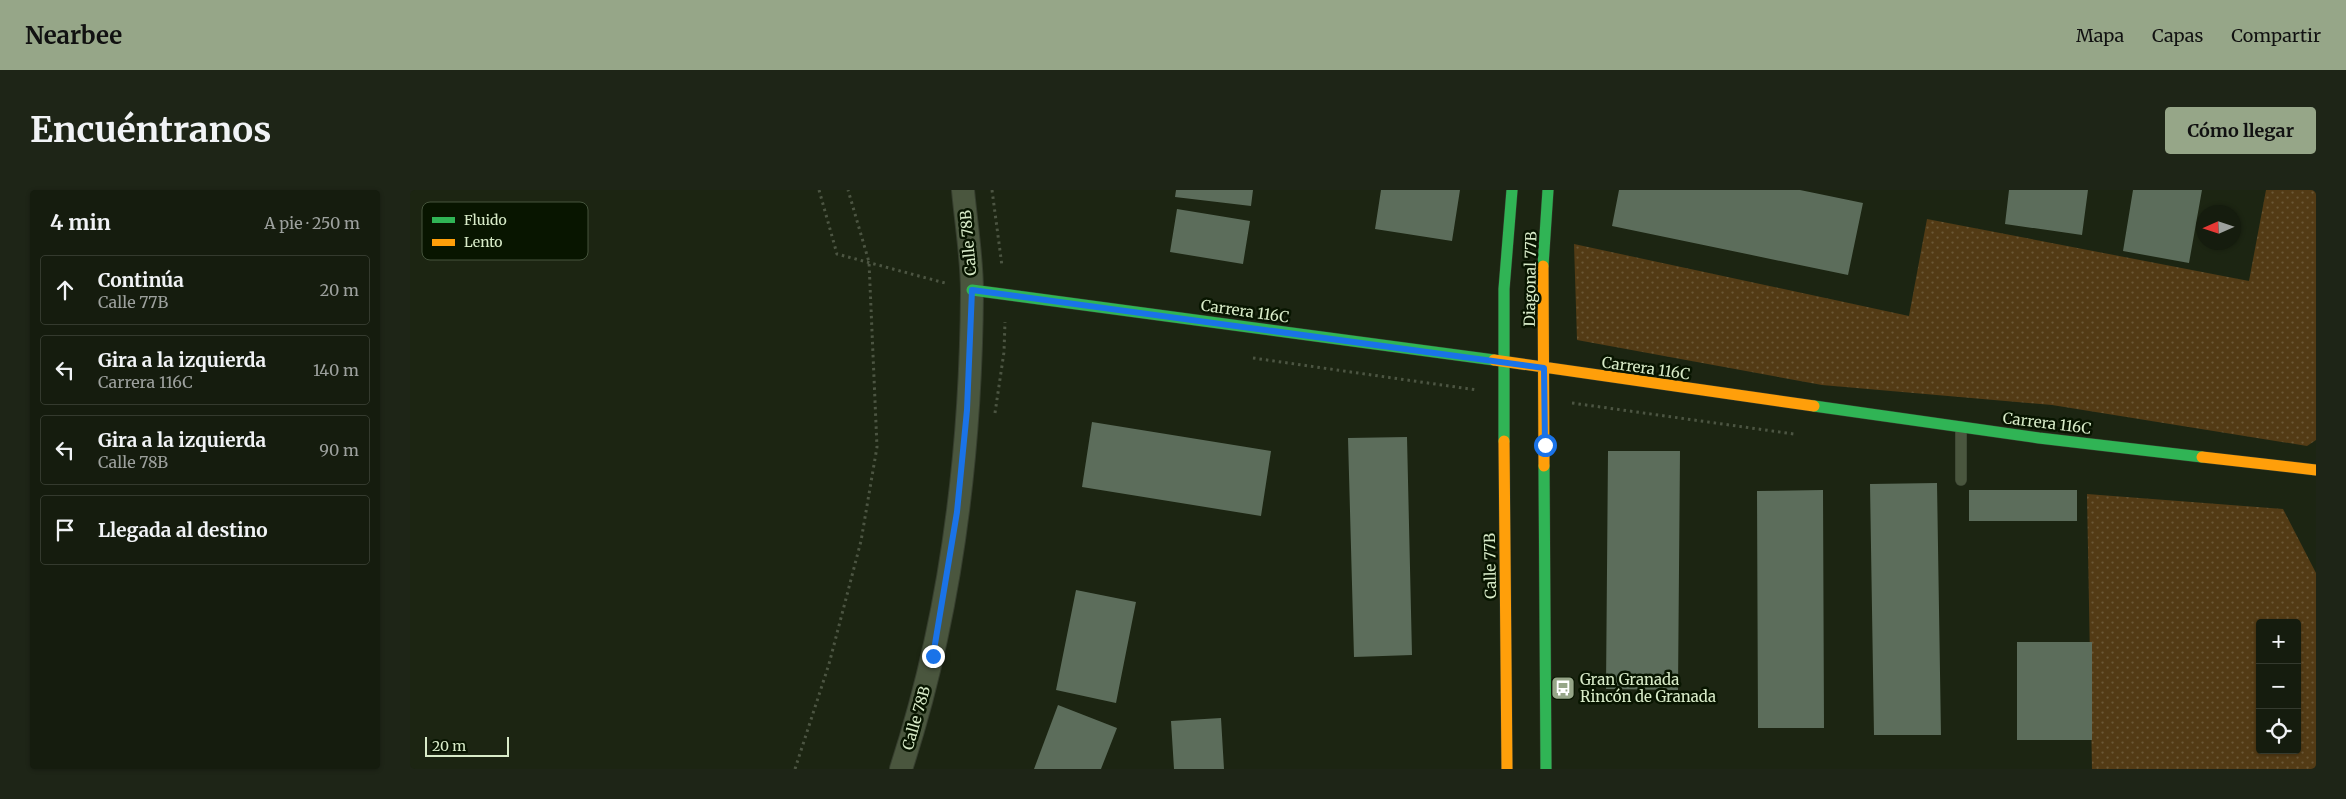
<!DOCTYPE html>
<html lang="es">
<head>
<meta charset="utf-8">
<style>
  body { margin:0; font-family:Merriweather,serif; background:#1e2517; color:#f1f3f6 }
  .controls { position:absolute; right:15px; bottom:15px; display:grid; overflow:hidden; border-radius:5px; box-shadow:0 1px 4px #0004 }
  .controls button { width:45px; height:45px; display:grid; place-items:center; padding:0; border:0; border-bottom:1px solid #343a2e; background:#151c0e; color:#f1f3f6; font:25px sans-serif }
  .compass { position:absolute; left:1786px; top:15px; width:45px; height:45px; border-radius:50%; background:#151c0e; box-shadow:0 1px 4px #0004; rotate:267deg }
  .scale { position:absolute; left:15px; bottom:12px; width:84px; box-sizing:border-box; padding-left:5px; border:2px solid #d8ebc8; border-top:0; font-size:14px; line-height:18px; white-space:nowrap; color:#d8ebc8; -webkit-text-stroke:4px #081500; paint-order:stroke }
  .stop { position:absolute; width:15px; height:15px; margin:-11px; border:4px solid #1a73e8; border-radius:50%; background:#fff }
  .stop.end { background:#1a73e8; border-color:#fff; box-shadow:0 1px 5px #0008 }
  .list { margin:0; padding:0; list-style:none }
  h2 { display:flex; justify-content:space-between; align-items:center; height:65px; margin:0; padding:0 20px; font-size:21px }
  h2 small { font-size:16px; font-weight:400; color:#9da19e }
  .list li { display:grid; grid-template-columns:32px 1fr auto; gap:15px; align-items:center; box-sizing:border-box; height:70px; margin:0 10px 10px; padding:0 10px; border:1px solid #343a2e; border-radius:5px }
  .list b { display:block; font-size:19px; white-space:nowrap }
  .list p { margin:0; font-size:16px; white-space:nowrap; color:#9da19e }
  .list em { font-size:16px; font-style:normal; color:#9da19e }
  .icon { flex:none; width:28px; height:28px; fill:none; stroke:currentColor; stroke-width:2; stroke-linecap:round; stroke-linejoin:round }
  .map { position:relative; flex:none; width:1906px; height:579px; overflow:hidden; border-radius:5px }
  header { display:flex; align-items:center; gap:30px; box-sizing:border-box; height:70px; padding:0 25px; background:#96a688; color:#111 }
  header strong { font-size:24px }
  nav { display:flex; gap:28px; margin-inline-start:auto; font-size:18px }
  .intro { display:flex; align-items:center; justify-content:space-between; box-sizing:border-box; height:120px; padding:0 30px }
  h1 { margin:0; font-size:35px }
  .button { padding:12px 22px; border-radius:5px; background:#96a688; color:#111; font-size:18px; font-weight:700 }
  main { display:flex; gap:30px; padding:0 30px }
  aside { flex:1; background:#151c0e; border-radius:5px; box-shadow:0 1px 4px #0004 }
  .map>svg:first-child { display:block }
  .park { fill:url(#park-dots); fill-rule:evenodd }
  .building { fill:#5c6d5b }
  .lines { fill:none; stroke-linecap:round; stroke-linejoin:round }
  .lane-casing { stroke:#363e2e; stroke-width:12 }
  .street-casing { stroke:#363e2e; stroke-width:24 }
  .fast-casing { stroke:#363e2e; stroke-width:12 }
  .slow-casing { stroke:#363e2e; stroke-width:12 }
  .path { stroke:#4c5542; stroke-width:3; stroke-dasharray:2.5 4; stroke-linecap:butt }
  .lane { stroke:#4a563e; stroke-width:11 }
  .street { stroke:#4a563e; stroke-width:22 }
  .fast { stroke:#30b455; stroke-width:11 }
  .slow { stroke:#ff9f0a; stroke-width:11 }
  .route { stroke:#1a73e8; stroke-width:6 }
  .labels { text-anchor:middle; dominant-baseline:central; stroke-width:5; stroke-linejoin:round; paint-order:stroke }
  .street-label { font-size:15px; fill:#d8ebc8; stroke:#081500 }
  .poi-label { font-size:15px; fill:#d8ebc8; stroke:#081500; text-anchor:start }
  .key { fill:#081500; stroke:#46553c; stroke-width:1 }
  .key-label { font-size:14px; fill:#d8ebc8 }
</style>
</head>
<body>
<header>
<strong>Nearbee</strong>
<nav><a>Mapa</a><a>Capas</a><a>Compartir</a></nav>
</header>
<div class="intro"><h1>Encuéntranos</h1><a class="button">Cómo llegar</a></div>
<main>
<aside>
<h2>4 min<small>A pie · 250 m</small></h2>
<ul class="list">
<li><svg class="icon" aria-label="ahead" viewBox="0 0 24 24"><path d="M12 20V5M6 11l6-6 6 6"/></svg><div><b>Continúa</b><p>Calle 77B</p></div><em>20 m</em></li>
<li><svg class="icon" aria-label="left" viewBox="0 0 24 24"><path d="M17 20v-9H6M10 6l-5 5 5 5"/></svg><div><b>Gira a la izquierda</b><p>Carrera 116C</p></div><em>140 m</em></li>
<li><svg class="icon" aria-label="left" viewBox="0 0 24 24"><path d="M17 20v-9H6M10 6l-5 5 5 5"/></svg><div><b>Gira a la izquierda</b><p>Calle 78B</p></div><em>90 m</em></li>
<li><svg class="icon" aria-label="arrive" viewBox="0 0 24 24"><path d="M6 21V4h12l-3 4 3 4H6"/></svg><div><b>Llegada al destino</b></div></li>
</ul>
</aside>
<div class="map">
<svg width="1906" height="579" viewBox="0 0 1906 579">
  <defs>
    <pattern id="park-dots" width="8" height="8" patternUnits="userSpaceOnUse" patternTransform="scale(1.25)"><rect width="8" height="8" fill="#533b15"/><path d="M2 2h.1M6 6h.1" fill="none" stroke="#6b5836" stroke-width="1.8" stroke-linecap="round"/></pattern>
  </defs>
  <rect width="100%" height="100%" fill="#1c2512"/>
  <path class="park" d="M1856 0H1906V250L1897 256 1642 215 1412 195 1167 150 1164 54 1499 126 1517 29 1839 91Z
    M1677 304 1873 319 1906 383V579H1682ZM1850 433H1887V560H1850Z"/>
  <path class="building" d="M766 0H843L841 16 765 7Z
    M971 0H1050L1042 51 965 39Z
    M1209 0H1390L1453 13 1438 85 1202 36Z
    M1599 0H1678L1672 45 1595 34Z
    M1723 0H1792L1779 73 1713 61Z
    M767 19 840 31 833 74 760 62Z
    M682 232 861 261 851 326 672 297Z
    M997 247 1002 465 944 467 938 248Z
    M1198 261H1270L1268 500 1196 499Z
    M1527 293 1531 545H1464L1460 294Z
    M1413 300 1414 538H1348L1347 301Z
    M1559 300H1667V331H1559Z
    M666 400 726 412 706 513 646 500Z
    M1607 452H1682V550H1607Z
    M648 515 707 538 691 579H624Z
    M811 528 814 579H764L761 531Z"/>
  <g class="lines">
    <g class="lane-casing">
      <path id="lane" d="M1551 290V237"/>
    </g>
    <g class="street-casing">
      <path id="street" d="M491 579C541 426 561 263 562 102 562 68 556 33 553 0"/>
    </g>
    <g class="fast-casing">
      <path id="fast" d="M1133 76 1138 0
        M562 100 1084 170
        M1404 216 1629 248 1792 267
        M1094 251V99L1102 0
        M1134 276 1136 579"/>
    </g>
    <g class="slow-casing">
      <path id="slow" d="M1133 76 1134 276
        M1084 170 1404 216
        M1094 251 1097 579
        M1792 267 1906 280"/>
    </g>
    <path class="path" d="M409 0 427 64 535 93
      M582 0 592 76
      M843 168 1067 200
      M1162 213 1384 244
      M585 223 594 162 595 132
      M385 579 419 474 451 351 467 257 459 72 438 0"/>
    <use href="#lane" class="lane"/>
    <use href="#street" class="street"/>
    <use href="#fast" class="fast"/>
    <use href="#slow" class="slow"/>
  </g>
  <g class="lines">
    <path class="route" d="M523 466 547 322 557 220 562 100 1134 178 1135 255"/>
  </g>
  <defs>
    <g id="bus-square" transform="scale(1.25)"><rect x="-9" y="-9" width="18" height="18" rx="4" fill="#96a688" stroke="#081500"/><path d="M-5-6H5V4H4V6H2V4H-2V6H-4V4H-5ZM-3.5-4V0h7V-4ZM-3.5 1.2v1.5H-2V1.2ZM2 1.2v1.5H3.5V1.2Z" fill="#fff"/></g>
  </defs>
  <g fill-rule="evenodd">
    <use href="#bus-square" x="1153" y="498"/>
  </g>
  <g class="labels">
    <g class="street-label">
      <text transform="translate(558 53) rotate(-95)">Calle 78B</text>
      <text transform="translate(1120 89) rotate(-89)">Diagonal 77B</text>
      <text transform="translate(835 121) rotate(8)">Carrera 116C</text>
      <text transform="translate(1236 178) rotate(8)">Carrera 116C</text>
      <text transform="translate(1637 233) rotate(7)">Carrera 116C</text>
      <text transform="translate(1080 376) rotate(-91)">Calle 77B</text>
      <text transform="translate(506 528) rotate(-74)">Calle 78B</text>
    </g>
    <g class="poi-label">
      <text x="1170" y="489">Gran Granada<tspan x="1170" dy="17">Rincón de Granada</tspan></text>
    </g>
  </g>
  <rect x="12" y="12" width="166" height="58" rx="8" class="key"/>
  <rect x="22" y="27" width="23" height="6" fill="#30b455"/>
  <rect x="22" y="49" width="23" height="7" fill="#ff9f0a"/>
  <g class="key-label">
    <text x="54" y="35">Fluido</text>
    <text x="54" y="57">Lento</text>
  </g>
</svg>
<div class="controls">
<button>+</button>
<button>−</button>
<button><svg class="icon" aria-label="locate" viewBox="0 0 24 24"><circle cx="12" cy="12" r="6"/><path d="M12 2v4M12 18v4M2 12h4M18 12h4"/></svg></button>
</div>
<svg class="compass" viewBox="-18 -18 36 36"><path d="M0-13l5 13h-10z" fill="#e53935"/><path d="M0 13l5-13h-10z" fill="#9da19e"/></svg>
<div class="scale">20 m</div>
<div class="stop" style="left:1135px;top:255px"></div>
<div class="stop end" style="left:523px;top:466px"></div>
</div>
</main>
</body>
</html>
